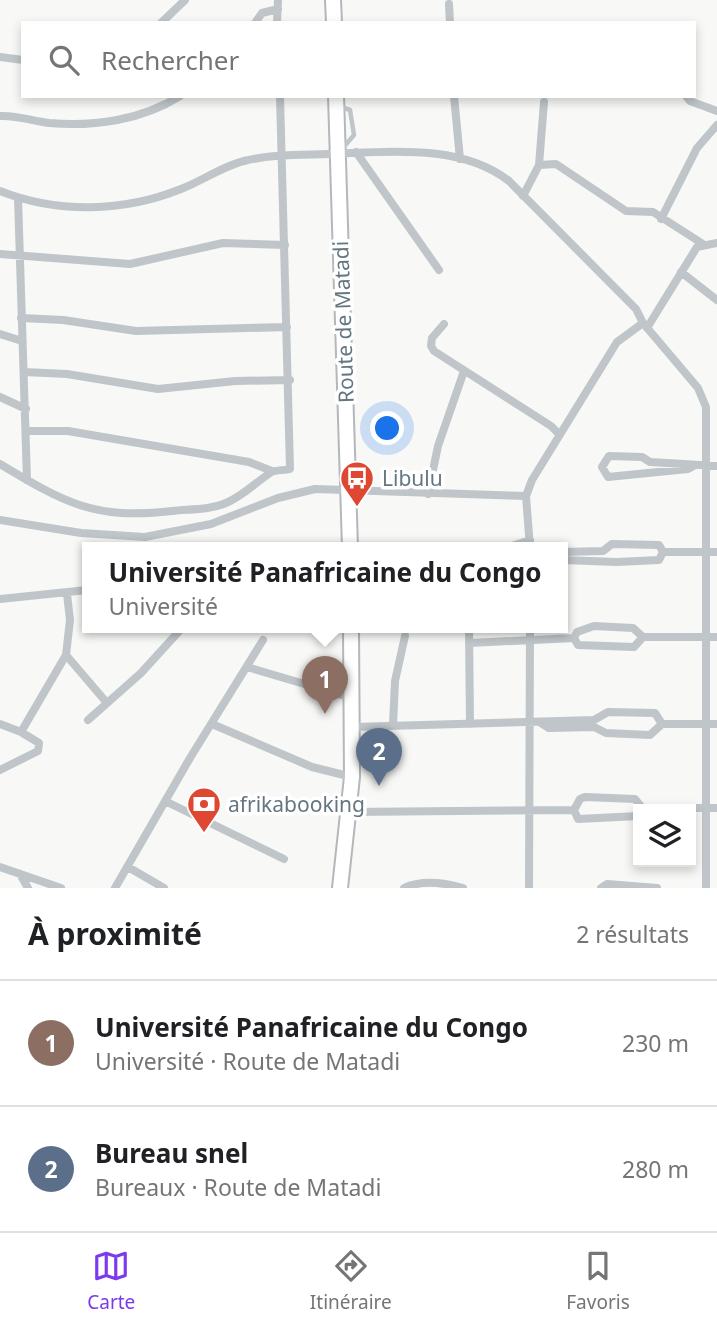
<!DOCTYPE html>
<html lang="fr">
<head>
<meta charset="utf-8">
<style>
  body { margin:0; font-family:"Noto Sans",sans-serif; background:#f2f2f2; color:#202124 }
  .controls { position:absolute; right:21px; bottom:21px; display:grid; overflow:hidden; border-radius:0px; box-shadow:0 4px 10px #0003 }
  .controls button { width:63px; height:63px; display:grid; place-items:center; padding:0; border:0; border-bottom:2px solid #e0e0e0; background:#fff; color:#202124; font:35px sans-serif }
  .you { position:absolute; left:388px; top:429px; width:24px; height:24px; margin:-18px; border:5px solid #fff; border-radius:50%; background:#1a73e8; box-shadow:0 0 0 10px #1a73e833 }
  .badge { display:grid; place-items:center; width:46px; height:46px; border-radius:50%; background:#7c3aed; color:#fff; font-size:23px; font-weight:700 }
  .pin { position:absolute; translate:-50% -58px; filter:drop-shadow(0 2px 4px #0008) }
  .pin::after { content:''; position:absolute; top:37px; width:24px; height:21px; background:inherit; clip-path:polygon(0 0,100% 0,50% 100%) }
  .popup { position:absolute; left:82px; top:542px; width:486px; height:91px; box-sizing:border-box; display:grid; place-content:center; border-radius:0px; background:#fff; filter:drop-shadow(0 2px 5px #0005); font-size:23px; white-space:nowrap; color:#757577 }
  .popup b { font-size:26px; color:#202124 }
  .popup::after { content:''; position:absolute; left:50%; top:100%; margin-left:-14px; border:14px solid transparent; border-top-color:#fff }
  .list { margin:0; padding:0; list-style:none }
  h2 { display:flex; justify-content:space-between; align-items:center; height:91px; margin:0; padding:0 28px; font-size:30px }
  h2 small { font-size:23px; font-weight:400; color:#757577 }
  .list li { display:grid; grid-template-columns:46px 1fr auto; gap:21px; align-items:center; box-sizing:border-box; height:126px; padding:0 28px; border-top:2px solid #e0e0e0 }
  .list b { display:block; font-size:26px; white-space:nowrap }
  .list p { margin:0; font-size:23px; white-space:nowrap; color:#757577 }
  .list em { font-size:23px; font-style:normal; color:#757577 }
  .icon { flex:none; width:38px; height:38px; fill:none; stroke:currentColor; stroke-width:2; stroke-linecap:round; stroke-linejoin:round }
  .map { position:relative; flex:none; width:717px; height:888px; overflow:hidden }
  .search { position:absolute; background:#fff; box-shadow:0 4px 10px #0003; left:21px; right:21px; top:21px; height:77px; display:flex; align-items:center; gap:18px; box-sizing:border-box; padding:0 24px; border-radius:0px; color:#757577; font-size:26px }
  .sheet { height:343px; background:#fff }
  nav { display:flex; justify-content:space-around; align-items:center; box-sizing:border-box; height:98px; border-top:2px solid #e0e0e0; background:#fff; font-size:19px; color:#757577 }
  nav a { display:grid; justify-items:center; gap:4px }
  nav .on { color:#7c3aed }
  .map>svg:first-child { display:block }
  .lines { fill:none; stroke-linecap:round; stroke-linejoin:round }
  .trunk-casing { stroke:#b3b8bb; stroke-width:18 }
  .service { stroke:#bfc5c8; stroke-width:4.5 }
  .minor { stroke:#bfc5c8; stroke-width:8 }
  .trunk { stroke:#fff; stroke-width:14 }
  .labels { text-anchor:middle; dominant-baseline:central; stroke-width:7; stroke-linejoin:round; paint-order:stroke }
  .street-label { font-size:21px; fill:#647780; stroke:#fff }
  .poi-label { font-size:21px; fill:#647780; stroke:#fff; text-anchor:start }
</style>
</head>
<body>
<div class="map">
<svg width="717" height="888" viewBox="0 0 717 888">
  <rect width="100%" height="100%" fill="#f8f8f6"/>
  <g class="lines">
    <g class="trunk-casing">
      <path id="trunk" d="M333 0 334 23
        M336 96 350 548
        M340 888 352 777 351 628"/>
    </g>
    <path class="service" d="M338 106 350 110 354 135 341 150"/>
    <path class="minor" d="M449 4 450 23
      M161 23 185 0
      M255 23 262 13 278 9
      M277 23 278 0
      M0 57 23 60
      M454 96 460 159
      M686 96 690 101 717 111
      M0 116C17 115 32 121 49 123 94 127 142 120 180 96
      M356 152 439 270
      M539 165 556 164 626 211 653 212 703 244
      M0 191C58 214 124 212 181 189 202 181 223 166 244 161 272 154 301 155 329 154 387 152 460 143 509 181L636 309 643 323 698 388 706 407V888
      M523 196 539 165 544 102
      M18 198 27 480
      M661 219 697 148 717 125
      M0 254 130 264 223 243 285 245
      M681 272 717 300
      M21 318 63 320 136 331 287 327
      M444 324 432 338 431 346 434 351 551 426 559 434
      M647 328 697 247 717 243
      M0 334 22 341
      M24 372 67 374 158 389 235 381 290 380
      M0 397 26 409
      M27 431H68L249 462 272 471
      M0 464C65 503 94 520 172 511 190 509 210 510 226 503 243 496 255 483 270 473 275 469 284 471 290 469L280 96
      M695 465 688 469 608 477 602 467 609 456 642 457 650 462 717 466
      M428 494 438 446 464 371
      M0 520 81 533 145 537 211 524 278 498 315 489 526 496
      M506 548 530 540
      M530 548 526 496 532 480 617 342 643 323
      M563 552 603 551 612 544 659 545 663 552
      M663 552H717
      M563 560 617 562 659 560 663 552
      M0 599 87 590
      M594 626 633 628 643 637 634 647 578 645 574 638 577 632Z
      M469 628 470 724
      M643 637H717
      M469 643 574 638
      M66 655 107 703
      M247 667 352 698
      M88 720 141 673 182 628
      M541 723 549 728 594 727 606 733 650 735 662 724
      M0 724 21 732
      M212 724 312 767 352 777
      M662 724H717
      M393 725 395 681 405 636
      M353 727 594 720 608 712 655 713 662 724
      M0 770 38 751 39 743 21 732 66 655 70 620 67 594
      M165 801 284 859
      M644 808H717
      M350 812 574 810
      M638 816 578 819 574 810 580 799 585 797 635 799 643 809
      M0 867 61 888
      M128 867 164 888
      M20 874 28 888
      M115 888 190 758 263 640
      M404 888C421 880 445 883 463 888
      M529 888 530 628
      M601 888 607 884 657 888"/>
    <use href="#trunk" class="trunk"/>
  </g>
  <defs>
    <g id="bus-pin" transform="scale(1.75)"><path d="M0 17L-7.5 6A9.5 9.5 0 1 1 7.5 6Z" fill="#de4731" stroke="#fff"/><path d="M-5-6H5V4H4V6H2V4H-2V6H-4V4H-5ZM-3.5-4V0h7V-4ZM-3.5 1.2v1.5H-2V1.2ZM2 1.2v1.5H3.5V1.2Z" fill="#fff"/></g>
    <g id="bank-pin" transform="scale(1.75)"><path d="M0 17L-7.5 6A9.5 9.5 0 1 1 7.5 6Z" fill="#de4731" stroke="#fff"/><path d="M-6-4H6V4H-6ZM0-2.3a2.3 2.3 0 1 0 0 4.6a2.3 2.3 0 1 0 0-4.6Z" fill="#fff"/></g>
  </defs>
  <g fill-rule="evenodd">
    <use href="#bus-pin" x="357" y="478"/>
    <use href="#bank-pin" x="204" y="804"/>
  </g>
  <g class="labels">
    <g class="street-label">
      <text transform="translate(343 322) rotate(-92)">Route de Matadi</text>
    </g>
    <g class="poi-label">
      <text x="382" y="478">Libulu</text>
      <text x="228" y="804">afrikabooking</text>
    </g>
  </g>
</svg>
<div class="controls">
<button><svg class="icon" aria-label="layers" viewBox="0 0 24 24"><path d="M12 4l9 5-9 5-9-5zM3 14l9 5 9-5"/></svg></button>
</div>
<div class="you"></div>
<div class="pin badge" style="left:325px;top:714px;background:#8d6e63">1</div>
<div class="popup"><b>Université Panafricaine du Congo</b>Université</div>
<div class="pin badge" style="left:379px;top:786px;background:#5c6f8a">2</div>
<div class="search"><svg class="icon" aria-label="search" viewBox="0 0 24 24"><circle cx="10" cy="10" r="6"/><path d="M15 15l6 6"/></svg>Rechercher</div>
</div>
<section class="sheet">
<h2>À proximité<small>2 résultats</small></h2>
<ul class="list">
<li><span class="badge" style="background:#8d6e63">1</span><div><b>Université Panafricaine du Congo</b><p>Université · Route de Matadi</p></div><em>230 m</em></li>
<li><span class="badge" style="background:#5c6f8a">2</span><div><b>Bureau snel</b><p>Bureaux · Route de Matadi</p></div><em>280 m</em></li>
</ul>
</section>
<nav>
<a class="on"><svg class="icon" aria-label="map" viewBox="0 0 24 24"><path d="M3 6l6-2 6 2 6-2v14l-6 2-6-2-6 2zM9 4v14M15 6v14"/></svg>Carte</a>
<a><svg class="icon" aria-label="directions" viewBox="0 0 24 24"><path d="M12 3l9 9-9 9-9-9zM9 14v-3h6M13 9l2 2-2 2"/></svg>Itinéraire</a>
<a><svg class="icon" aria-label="saved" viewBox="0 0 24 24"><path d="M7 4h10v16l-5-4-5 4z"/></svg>Favoris</a>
</nav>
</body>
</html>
